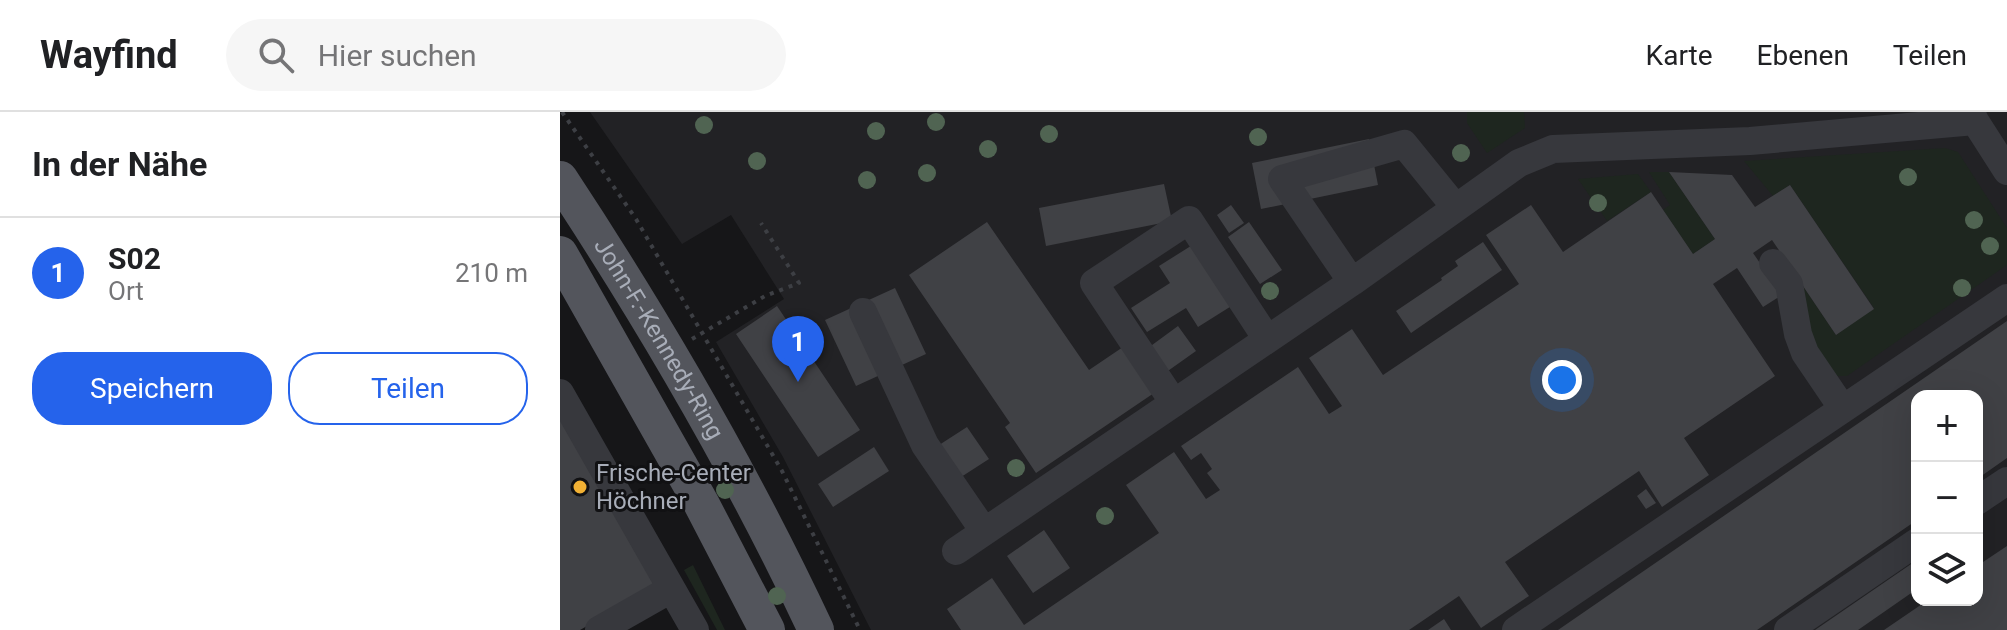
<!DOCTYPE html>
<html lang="de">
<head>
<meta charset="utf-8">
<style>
  body { margin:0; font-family:Roboto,sans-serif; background:#f6f6f6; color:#202124 }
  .controls { position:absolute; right:24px; bottom:24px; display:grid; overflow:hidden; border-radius:16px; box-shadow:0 8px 32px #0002 }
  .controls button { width:72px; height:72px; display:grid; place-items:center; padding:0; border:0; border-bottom:2px solid #e0e0e0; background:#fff; color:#202124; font:40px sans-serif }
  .you { position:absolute; left:1002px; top:268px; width:28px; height:28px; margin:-20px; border:6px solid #fff; border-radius:50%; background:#1a73e8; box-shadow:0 0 0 12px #1a73e833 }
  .badge { display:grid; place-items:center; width:52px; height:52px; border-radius:50%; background:#2563eb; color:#fff; font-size:26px; font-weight:700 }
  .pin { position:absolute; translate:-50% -66px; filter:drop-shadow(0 2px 4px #0008) }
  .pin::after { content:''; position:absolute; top:42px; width:28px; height:24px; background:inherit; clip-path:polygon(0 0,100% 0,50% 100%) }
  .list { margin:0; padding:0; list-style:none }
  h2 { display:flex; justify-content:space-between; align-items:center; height:104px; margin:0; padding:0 32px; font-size:34px }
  h2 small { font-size:26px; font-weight:400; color:#757577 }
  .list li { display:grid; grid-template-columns:52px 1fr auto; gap:24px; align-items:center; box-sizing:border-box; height:112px; padding:0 32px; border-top:2px solid #e0e0e0 }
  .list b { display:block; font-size:30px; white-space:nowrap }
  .list p { margin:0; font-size:26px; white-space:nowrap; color:#757577 }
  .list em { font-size:26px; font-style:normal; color:#757577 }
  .actions { display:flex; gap:16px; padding:24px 32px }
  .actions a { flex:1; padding:18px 0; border:2px solid #2563eb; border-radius:32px; text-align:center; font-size:28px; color:#2563eb }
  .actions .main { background:#2563eb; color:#fff }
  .icon { flex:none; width:44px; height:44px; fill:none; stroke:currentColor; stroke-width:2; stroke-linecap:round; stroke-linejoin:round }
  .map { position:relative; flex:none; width:1447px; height:518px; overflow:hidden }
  header { display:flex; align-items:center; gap:48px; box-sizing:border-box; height:112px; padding:0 40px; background:#fff; border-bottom:2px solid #e0e0e0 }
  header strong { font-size:38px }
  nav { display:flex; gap:44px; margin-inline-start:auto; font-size:28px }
  .search { width:560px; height:72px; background:#f6f6f6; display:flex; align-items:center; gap:20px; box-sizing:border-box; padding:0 28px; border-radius:44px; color:#757577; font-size:30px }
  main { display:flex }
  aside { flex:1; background:#fff }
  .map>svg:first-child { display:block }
  .built { fill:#222225; fill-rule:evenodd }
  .green { fill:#1e261f }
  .building { fill:#404145 }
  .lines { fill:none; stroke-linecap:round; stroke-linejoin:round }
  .path { stroke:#3d3f44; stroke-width:4; stroke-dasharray:4 6; stroke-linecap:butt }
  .minor { stroke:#37383d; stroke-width:28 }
  .major { stroke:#53555c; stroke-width:36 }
  .tree { fill:#506452 }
  .poi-dot { fill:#f2b134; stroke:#111113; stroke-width:3 }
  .labels { text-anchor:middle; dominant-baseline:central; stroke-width:6; stroke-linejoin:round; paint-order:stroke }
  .street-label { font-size:24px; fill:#a8adb8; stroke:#111113 }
  .poi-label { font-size:24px; fill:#a8adb8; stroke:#111113; text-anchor:start }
</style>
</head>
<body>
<header>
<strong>Wayfind</strong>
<div class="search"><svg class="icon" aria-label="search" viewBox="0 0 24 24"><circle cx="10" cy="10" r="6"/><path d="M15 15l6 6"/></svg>Hier suchen</div>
<nav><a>Karte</a><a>Ebenen</a><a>Teilen</a></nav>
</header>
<main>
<aside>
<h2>In der Nähe<small></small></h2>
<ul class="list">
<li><span class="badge">1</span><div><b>S02</b><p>Ort</p></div><em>210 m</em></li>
</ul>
<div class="actions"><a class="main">Speichern</a><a>Teilen</a></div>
</aside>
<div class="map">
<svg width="1447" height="518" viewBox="0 0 1447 518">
  <rect width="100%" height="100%" fill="#161618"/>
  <path class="built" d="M30 0H1447V518H311L223 345 156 230 224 187 171 103 122 132ZM1357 284H1417V488H1357Z"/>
  <path class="green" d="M907 0H964L965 16 927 41 907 11Z
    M1385 36 1398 40 1447 116V153L1287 264H1277L1246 220 1242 173 1276 223 1314 196 1230 73 1213 84 1184 49Z
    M1089 60H1109L1155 127 1133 142 1103 98 1110 93Z
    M1078 62 1091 80 1047 109 1018 67Z
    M133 453 165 518H157L124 458Z"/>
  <path class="building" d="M809 27 818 73 701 97 692 51Z
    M1109 60 1172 63 1195 95 1230 73 1314 197 1276 223 1212 128 1193 141 1222 183 1203 195 1177 156 1153 172 1215 264 1124 326 1149 363 1102 395 1079 359 945 450 969 484 921 516 899 484 849 518H401L387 497 432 466 464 513 599 421 566 373 614 340 646 387 660 378 647 361 652 357 641 341 631 348 621 334 738 255 769 302 782 294 749 246 792 217 823 263 959 172 926 123 971 93 1003 140 1091 80 1133 142 1155 127Z
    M604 72 612 109 486 134 479 96Z
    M671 93 684 111 669 121 657 103Z
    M427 110 529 258 563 235 594 281 476 361 445 315 450 311 349 163Z
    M689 110 722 158 700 172 668 125Z
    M923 130 942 158 851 221 836 199 882 168 881 166 898 154 895 149Z
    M634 132 673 193 638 215 626 196 587 220 571 196 610 171 599 154Z
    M335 176 366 242 296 274 265 208Z
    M217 194 300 318 258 345 176 222Z
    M1447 209V346L1417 367V284H1357V408L1197 518H998Z
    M618 214 636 239 605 261 588 236Z
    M0 304 98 474 20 518H0Z
    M407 315 429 347 398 367 376 335Z
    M314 335 329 359 273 395 258 372Z
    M1086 377 1096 391 1086 397 1077 384Z
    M484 418 510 456 473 481 447 444Z
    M1447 434V518H1324L1368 488H1417V454Z
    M1357 448V477L1298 518H1255Z
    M884 507 891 518H868Z"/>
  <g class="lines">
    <path class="path" d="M2 0 76 107 222 359 300 518
      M132 227 205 184 239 171 201 111"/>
    <path class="minor" d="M1415 9 1447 59
      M1213 151 1229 172 1238 222 1245 241 1283 297
      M792 170 722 67 844 32 896 96
      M303 200 365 333 424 419
      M0 281 135 518
      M614 291 534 171 629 108 707 227
      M1417 389 1447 369
      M396 439 792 170 959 51 993 37 1190 29 1415 9 1411 0
      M39 518 111 477
      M956 518 1447 186
      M1228 518 1357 430"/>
    <g class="major">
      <path id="s1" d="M0 67C95 211 183 362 256 518"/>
      <path d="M0 142 141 391 207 518"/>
    </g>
  </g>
  <g class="tree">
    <circle cx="376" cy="10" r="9"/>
    <circle cx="144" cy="13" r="9"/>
    <circle cx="316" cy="19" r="9"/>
    <circle cx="489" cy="22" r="9"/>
    <circle cx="698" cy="25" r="9"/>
    <circle cx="428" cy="37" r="9"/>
    <circle cx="901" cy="41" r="9"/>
    <circle cx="197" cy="49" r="9"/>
    <circle cx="367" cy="61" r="9"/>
    <circle cx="1348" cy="65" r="9"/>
    <circle cx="307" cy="68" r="9"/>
    <circle cx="1038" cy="91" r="9"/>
    <circle cx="1414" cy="108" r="9"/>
    <circle cx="1430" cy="134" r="9"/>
    <circle cx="1402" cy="176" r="9"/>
    <circle cx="710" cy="179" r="9"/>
    <circle cx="456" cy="356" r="9"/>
    <circle cx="165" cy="378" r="9"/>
    <circle cx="545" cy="404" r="9"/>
    <circle cx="217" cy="484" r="9"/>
  </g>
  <circle class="poi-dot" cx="20" cy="375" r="8"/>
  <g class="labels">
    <g class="street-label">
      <text stroke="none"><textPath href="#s1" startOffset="188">John-F.-Kennedy-Ring</textPath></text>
    </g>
    <g class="poi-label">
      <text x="36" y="361">Frische-Center<tspan x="36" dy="28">Höchner</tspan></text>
    </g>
  </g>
</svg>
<div class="controls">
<button>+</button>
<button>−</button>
<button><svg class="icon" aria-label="layers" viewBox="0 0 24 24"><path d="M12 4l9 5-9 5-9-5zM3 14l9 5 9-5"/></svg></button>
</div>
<div class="you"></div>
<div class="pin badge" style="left:238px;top:270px">1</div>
</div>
</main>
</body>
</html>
